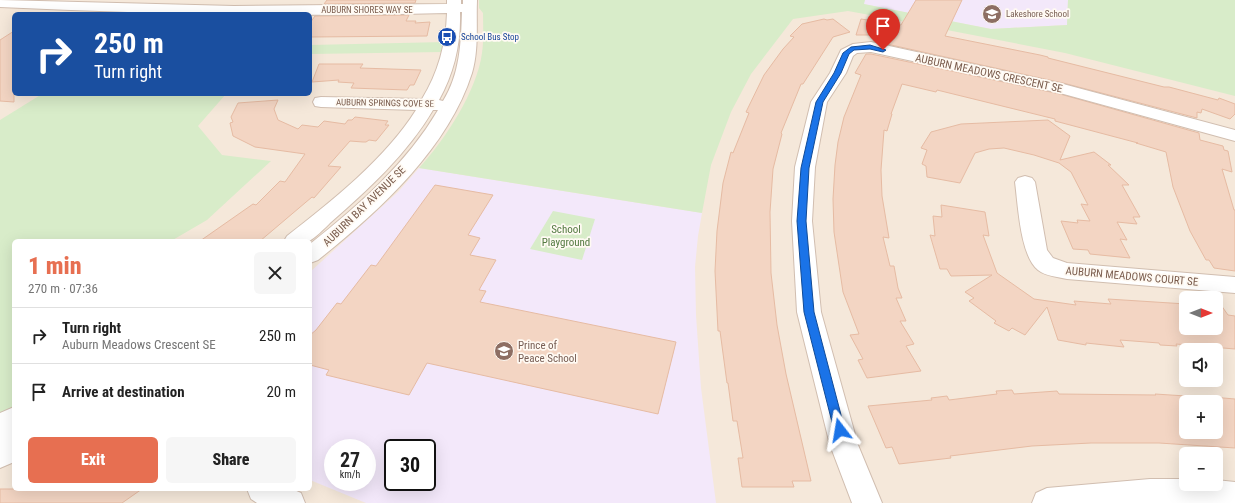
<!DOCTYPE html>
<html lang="en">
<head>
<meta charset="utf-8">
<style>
  :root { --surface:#fff; --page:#f6f6f6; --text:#222; --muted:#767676; --line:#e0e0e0; --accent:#e76f51 }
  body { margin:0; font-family:"Roboto Condensed",sans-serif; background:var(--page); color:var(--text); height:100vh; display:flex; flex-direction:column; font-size:15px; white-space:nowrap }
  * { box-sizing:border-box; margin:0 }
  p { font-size:13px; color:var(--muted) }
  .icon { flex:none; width:22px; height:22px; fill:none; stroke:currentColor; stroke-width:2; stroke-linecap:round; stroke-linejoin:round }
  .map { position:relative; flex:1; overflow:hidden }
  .sheet { position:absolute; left:12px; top:239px; width:300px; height:252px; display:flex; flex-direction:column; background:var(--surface); border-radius:6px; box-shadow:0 4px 16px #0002 }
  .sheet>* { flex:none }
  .top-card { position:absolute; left:12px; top:12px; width:300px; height:84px; border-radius:6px; box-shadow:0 4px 16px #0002; background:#1a4fa0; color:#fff; overflow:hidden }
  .needle { width:26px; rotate:90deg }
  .buttons { position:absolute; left:1179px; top:291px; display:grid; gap:8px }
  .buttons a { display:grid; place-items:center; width:44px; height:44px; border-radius:6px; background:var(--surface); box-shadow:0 4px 16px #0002; font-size:20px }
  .speed { position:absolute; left:324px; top:439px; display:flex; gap:8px; font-size:20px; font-weight:700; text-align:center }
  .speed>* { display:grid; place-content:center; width:52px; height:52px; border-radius:50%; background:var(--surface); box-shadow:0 4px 16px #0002; line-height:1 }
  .speed small { font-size:10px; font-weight:400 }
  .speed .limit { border:2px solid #111; border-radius:6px; background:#fff; color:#111 }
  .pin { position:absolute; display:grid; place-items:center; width:34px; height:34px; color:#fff; margin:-41px -17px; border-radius:50% 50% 50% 0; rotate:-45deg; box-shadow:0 0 4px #0007 }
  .pin .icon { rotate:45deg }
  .me { position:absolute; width:44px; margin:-22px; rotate:346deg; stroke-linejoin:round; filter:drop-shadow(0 0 3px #0008) }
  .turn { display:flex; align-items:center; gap:14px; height:84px; padding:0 16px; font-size:18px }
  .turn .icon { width:52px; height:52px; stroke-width:2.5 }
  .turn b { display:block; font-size:28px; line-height:34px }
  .round { display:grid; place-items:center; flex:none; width:42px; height:42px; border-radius:6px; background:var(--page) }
  .headline { display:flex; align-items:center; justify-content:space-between; height:68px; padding:0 16px }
  h1 { font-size:24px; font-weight:800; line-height:30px; color:var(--accent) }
  .cta { display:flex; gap:8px; margin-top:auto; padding:8px 16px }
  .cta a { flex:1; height:46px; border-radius:6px; background:var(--accent); color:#fff; font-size:16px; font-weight:800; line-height:46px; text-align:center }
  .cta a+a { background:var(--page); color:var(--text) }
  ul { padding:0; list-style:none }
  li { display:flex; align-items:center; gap:12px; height:56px; padding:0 16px; border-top:1px solid var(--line) }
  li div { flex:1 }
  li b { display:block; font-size:15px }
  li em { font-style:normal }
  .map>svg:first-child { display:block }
  .residential { fill:#f5e8da; fill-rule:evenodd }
  .education { fill:#f3e8fa; fill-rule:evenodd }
  .green { fill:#d8ecc9 }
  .building { fill:#f3d5c3; stroke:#e6bba3 }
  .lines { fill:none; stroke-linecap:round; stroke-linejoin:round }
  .minor-casing { stroke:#d1beb0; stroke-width:2 }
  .minor { fill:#fff; fill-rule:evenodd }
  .route { fill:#1a73e8; stroke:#114b97 }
  .labels { text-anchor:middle; stroke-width:3.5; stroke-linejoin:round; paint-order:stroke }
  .far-street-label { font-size:9px; fill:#7a5c4d; stroke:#fffaf3 }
  .far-education-label { font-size:9px; fill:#785e54; stroke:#fffaf3; text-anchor:start }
  .far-transit-label { font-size:9px; fill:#164399; stroke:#fffaf3; text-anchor:start }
  .street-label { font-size:11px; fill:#7a5c4d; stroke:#fffaf3 }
  .park-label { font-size:11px; fill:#537a41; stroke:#fffaf3 }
  .education-label { font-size:11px; fill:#785e54; stroke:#fffaf3; text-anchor:start }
</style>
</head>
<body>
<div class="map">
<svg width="1235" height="503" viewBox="0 0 1235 503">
  <rect width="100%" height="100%" fill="#fdf6ec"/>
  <path class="residential" d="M0,0h1235v503h-1235zM14,14h296v80h-296zM14,241h296v248h-296zM1186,298h30v30h-30zM1186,350h30v30h-30zM1186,402h30v30h-30zM333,448h34v34h-34zM393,448h34v34h-34zM1186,454h30v30h-30z"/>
  <g class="education">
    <polygon points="865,0 1068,0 1067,25 991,29 863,4"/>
    <path d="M419,168l283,45 -4,23 -3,31 1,48 5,73 15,115h-350l-56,-23v-208l88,-80zM333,448h34v34h-34zM393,448h34v34h-34z"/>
  </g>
  <g class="green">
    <path d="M479,0h386l-1,4 127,25 76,-4 1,-25h167v96l-170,-43 -206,-40 -11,-2 -55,8 -42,55 -20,38 -20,53 -9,48 -283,-45c26,-28 58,-77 63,-115 2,-13 1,-27 1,-40l-4,-5z"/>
    <polygon points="445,42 443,52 310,54 310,45"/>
    <polygon points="42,94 226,94 198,126 222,155 271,161 207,220 171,241 14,241 14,411 0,418 0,120"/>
    <polygon points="553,211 595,219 582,260 530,249"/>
  </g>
  <g class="building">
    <polygon points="327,0 416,0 415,3 324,4"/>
    <polygon points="916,0 962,0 945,36 1040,55 1048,57 1048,58 1164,87 1169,87 1218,100 1219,98 1235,104 1235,114 1230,119 1202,109 1201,113 1197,112 1197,118 1063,83 873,41 876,35 856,35 861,19 901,25"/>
    <polygon points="409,15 406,21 416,21 415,23 430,22 427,36 310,37 310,23 315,16"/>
    <polygon points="824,19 827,20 833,19 850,32 833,37 803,84 801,84 781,133 782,134 773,169 770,212 771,273 777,325 786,374 811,481 792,481 794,487 742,487 738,458 743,458 737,421 733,421 728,383 727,383 720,331 718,331 715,271 717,231 723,183 731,152 733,153 749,113 746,112 764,75 783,49 794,37 790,36 802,24"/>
    <polygon points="14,31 14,102 0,101 0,40"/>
    <polygon points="866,54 871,54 1060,94 1199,133 1200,140 1223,146 1224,150 1228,151 1232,172 1222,169 1234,210 1235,210 1235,271 1214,268 1209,260 1206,260 1190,231 1173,187 1166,152 1136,143 1138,143 1055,121 1055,119 937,90 936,92 902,84 891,114 892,114 887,131 884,130 881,170 882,196 889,238 883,237 890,266 894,266 898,288 902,298 896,298 906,321 900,321 914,344 906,346 921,371 867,378 858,360 863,359 850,335 859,334 843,292 834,232 833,199 835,165 838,142 844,117 861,75 855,73"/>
    <polygon points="338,64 363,64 360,68 421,70 414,85 410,85 407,90 351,88 354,83 338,82 339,80 312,82 319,64"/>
    <polygon points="278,100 274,109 278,120 298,129 302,125 318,127 324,121 345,124 348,120 352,120 355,117 388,121 385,125 389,125 376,141 369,140 366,142 363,142 350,141 328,166 341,167 314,198 312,197 260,241 200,241 253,204 256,205 280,181 285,182 305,154 255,147 233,136 230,123 233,122 231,117 238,103"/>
    <polygon points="1048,120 1070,136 1060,160 1094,152 1111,165 1108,165 1129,185 1122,185 1140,217 1133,217 1137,224 1117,222 1127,240 1120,239 1130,258 1090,254 1088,250 1073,249 1061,221 1078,223 1077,220 1090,221 1081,204 1088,205 1071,172 1059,163 1034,155 1004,148 989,149 975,153 960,183 927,177 926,166 922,164 927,150 921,148 931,132 961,124"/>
    <polygon points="435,185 493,195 468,235 480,238 470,255 496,260 479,290 486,291 480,302 676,342 658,414 427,363 409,395 326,375 329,370 310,365 310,335 316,330 337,303 341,304 371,265 376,266"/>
    <polygon points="941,205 985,212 989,236 983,235 997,273 1034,299 1076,305 1074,301 1111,304 1108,299 1186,304 1186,328 1216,328 1216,298 1228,315 1235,316 1235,349 1176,344 1177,346 1160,345 1159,343 1120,340 1124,347 1086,343 1086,345 1058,340 1047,307 1025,335 1012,328 1009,331 994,323 996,321 969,301 974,298 965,292 992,275 951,276 947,269 940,269 930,235 935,236 933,216 942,217"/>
    <polygon points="1012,390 1014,394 1057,391 1059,394 1156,395 1155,394 1186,396 1186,432 1216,432 1216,402 1212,397 1235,399 1235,448 1159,443 1091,443 1032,446 950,456 951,458 899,464 892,447 886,448 868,406 932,400 931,398 947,396 949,400 997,394 996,391"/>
    <polygon points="0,489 142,489 122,503 0,503"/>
  </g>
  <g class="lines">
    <defs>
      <g id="minor">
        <path d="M0,0l234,6 213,-2v-4h14v4h2v-4h14c-1,24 2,49 -5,73 -24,76 -94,139 -154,187l-8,3v-19c48,-38 97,-81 128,-134h-5c-26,44 -65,80 -103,113 -5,5 -16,16 -21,18 -7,2 -18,0 -25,0l3,-5c45,-35 99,-78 129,-126l-95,-3 -6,-1 -2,-4 2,-4 6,-1 101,2c16,-26 24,-55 25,-86 -149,4 -298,1 -447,-6zM460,12h2c-1,31 -2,62 -19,89l-4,-1c15,-27 22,-56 21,-88z"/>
        <polygon points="871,42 1063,84 1235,130 1235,141 1060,93 871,52 857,53 853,56 846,73 827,102 815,167 812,221 821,312 858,445 882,503 852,503 830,445 797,312 792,221 795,167 811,102 830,73 841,50 853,44"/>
        <path d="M1025,176l7,2 3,4 12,68 6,8 14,5 168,14v16l-168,-14c-9,-2 -22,-3 -29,-9 -18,-14 -20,-66 -23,-88l3,-4z"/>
        <polygon points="14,407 14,462 0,468 0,413"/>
        <polygon points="1150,479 1186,479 1186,484 1216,484 1216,480 1235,482 1235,503 1032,503 1036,493 1047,488"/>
        <polygon points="247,489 292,489 301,493 305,503 257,503 251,499"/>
      </g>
    </defs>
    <use href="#minor" class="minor-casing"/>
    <use href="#minor" class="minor"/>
  </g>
  <polygon class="route" points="870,45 886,50 883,52 870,49 854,50 849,54 841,73 823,102 809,168 806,221 814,312 845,430 844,434 840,436 836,434 834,430 804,312 797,221 801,168 816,102 834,73 843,53 851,47"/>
  <defs>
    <symbol id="school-disc" viewBox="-11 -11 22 22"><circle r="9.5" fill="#8d6e63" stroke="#fffaf3"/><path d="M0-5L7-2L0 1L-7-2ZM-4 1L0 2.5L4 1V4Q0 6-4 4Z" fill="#fff"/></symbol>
    <symbol id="bus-disc" viewBox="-11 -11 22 22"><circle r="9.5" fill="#1a4fb4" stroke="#fffaf3"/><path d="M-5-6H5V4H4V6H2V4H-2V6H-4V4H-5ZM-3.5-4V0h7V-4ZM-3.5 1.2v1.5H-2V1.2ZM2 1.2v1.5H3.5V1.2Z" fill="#fff"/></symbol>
  </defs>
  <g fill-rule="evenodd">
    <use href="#school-disc" x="981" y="3" width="22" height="22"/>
    <use href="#bus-disc" x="436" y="26" width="22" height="22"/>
    <use href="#school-disc" x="493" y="340" width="22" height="22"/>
  </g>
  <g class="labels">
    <g class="far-street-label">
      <text x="367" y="13">AUBURN SHORES WAY SE</text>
      <text transform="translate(385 103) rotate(1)" y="3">AUBURN SPRINGS COVE SE</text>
    </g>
    <g class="far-education-label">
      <text x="1006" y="17">Lakeshore School</text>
    </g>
    <g class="far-transit-label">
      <text x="461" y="40">School Bus Stop</text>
    </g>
    <g class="street-label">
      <text transform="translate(989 73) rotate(12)" y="4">AUBURN MEADOWS CRESCENT SE</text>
      <text transform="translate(364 206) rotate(-44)" y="4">AUBURN BAY AVENUE SE</text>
      <text transform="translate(1132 276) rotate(5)" y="4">AUBURN MEADOWS COURT SE</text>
    </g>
    <g class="park-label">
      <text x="566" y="233">School<tspan x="566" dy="13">Playground</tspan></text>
    </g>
    <g class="education-label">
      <text x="518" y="349">Prince of<tspan x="518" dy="13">Peace School</tspan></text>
    </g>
  </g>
</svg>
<div class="buttons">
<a><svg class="needle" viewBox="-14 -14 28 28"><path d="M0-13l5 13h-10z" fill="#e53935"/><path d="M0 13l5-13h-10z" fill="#767676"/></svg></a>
<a><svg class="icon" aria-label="sound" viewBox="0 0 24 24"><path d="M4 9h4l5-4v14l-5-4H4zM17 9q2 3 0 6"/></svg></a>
<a>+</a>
<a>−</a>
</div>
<div class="speed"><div>27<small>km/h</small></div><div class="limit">30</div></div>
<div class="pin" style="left:883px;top:50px;background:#d93025"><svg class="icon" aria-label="arrive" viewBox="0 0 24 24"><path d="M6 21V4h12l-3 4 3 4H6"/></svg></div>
<svg class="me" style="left:840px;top:430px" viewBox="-20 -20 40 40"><path d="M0-17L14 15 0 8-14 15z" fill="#1a73e8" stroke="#fff" stroke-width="4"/></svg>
<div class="top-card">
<div class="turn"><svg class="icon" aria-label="right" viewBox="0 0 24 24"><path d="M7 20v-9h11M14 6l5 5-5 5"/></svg><div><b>250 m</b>Turn right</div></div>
</div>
<section class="sheet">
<div class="headline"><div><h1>1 min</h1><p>270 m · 07:36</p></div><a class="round"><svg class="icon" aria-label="close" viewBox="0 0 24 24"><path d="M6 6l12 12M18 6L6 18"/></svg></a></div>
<ul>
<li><svg class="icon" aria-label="right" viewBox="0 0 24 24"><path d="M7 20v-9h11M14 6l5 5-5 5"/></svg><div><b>Turn right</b><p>Auburn Meadows Crescent SE</p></div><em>250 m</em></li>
<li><svg class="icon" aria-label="arrive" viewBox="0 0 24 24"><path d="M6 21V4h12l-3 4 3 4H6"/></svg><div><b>Arrive at destination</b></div><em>20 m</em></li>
</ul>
<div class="cta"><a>Exit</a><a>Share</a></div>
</section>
</div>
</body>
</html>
